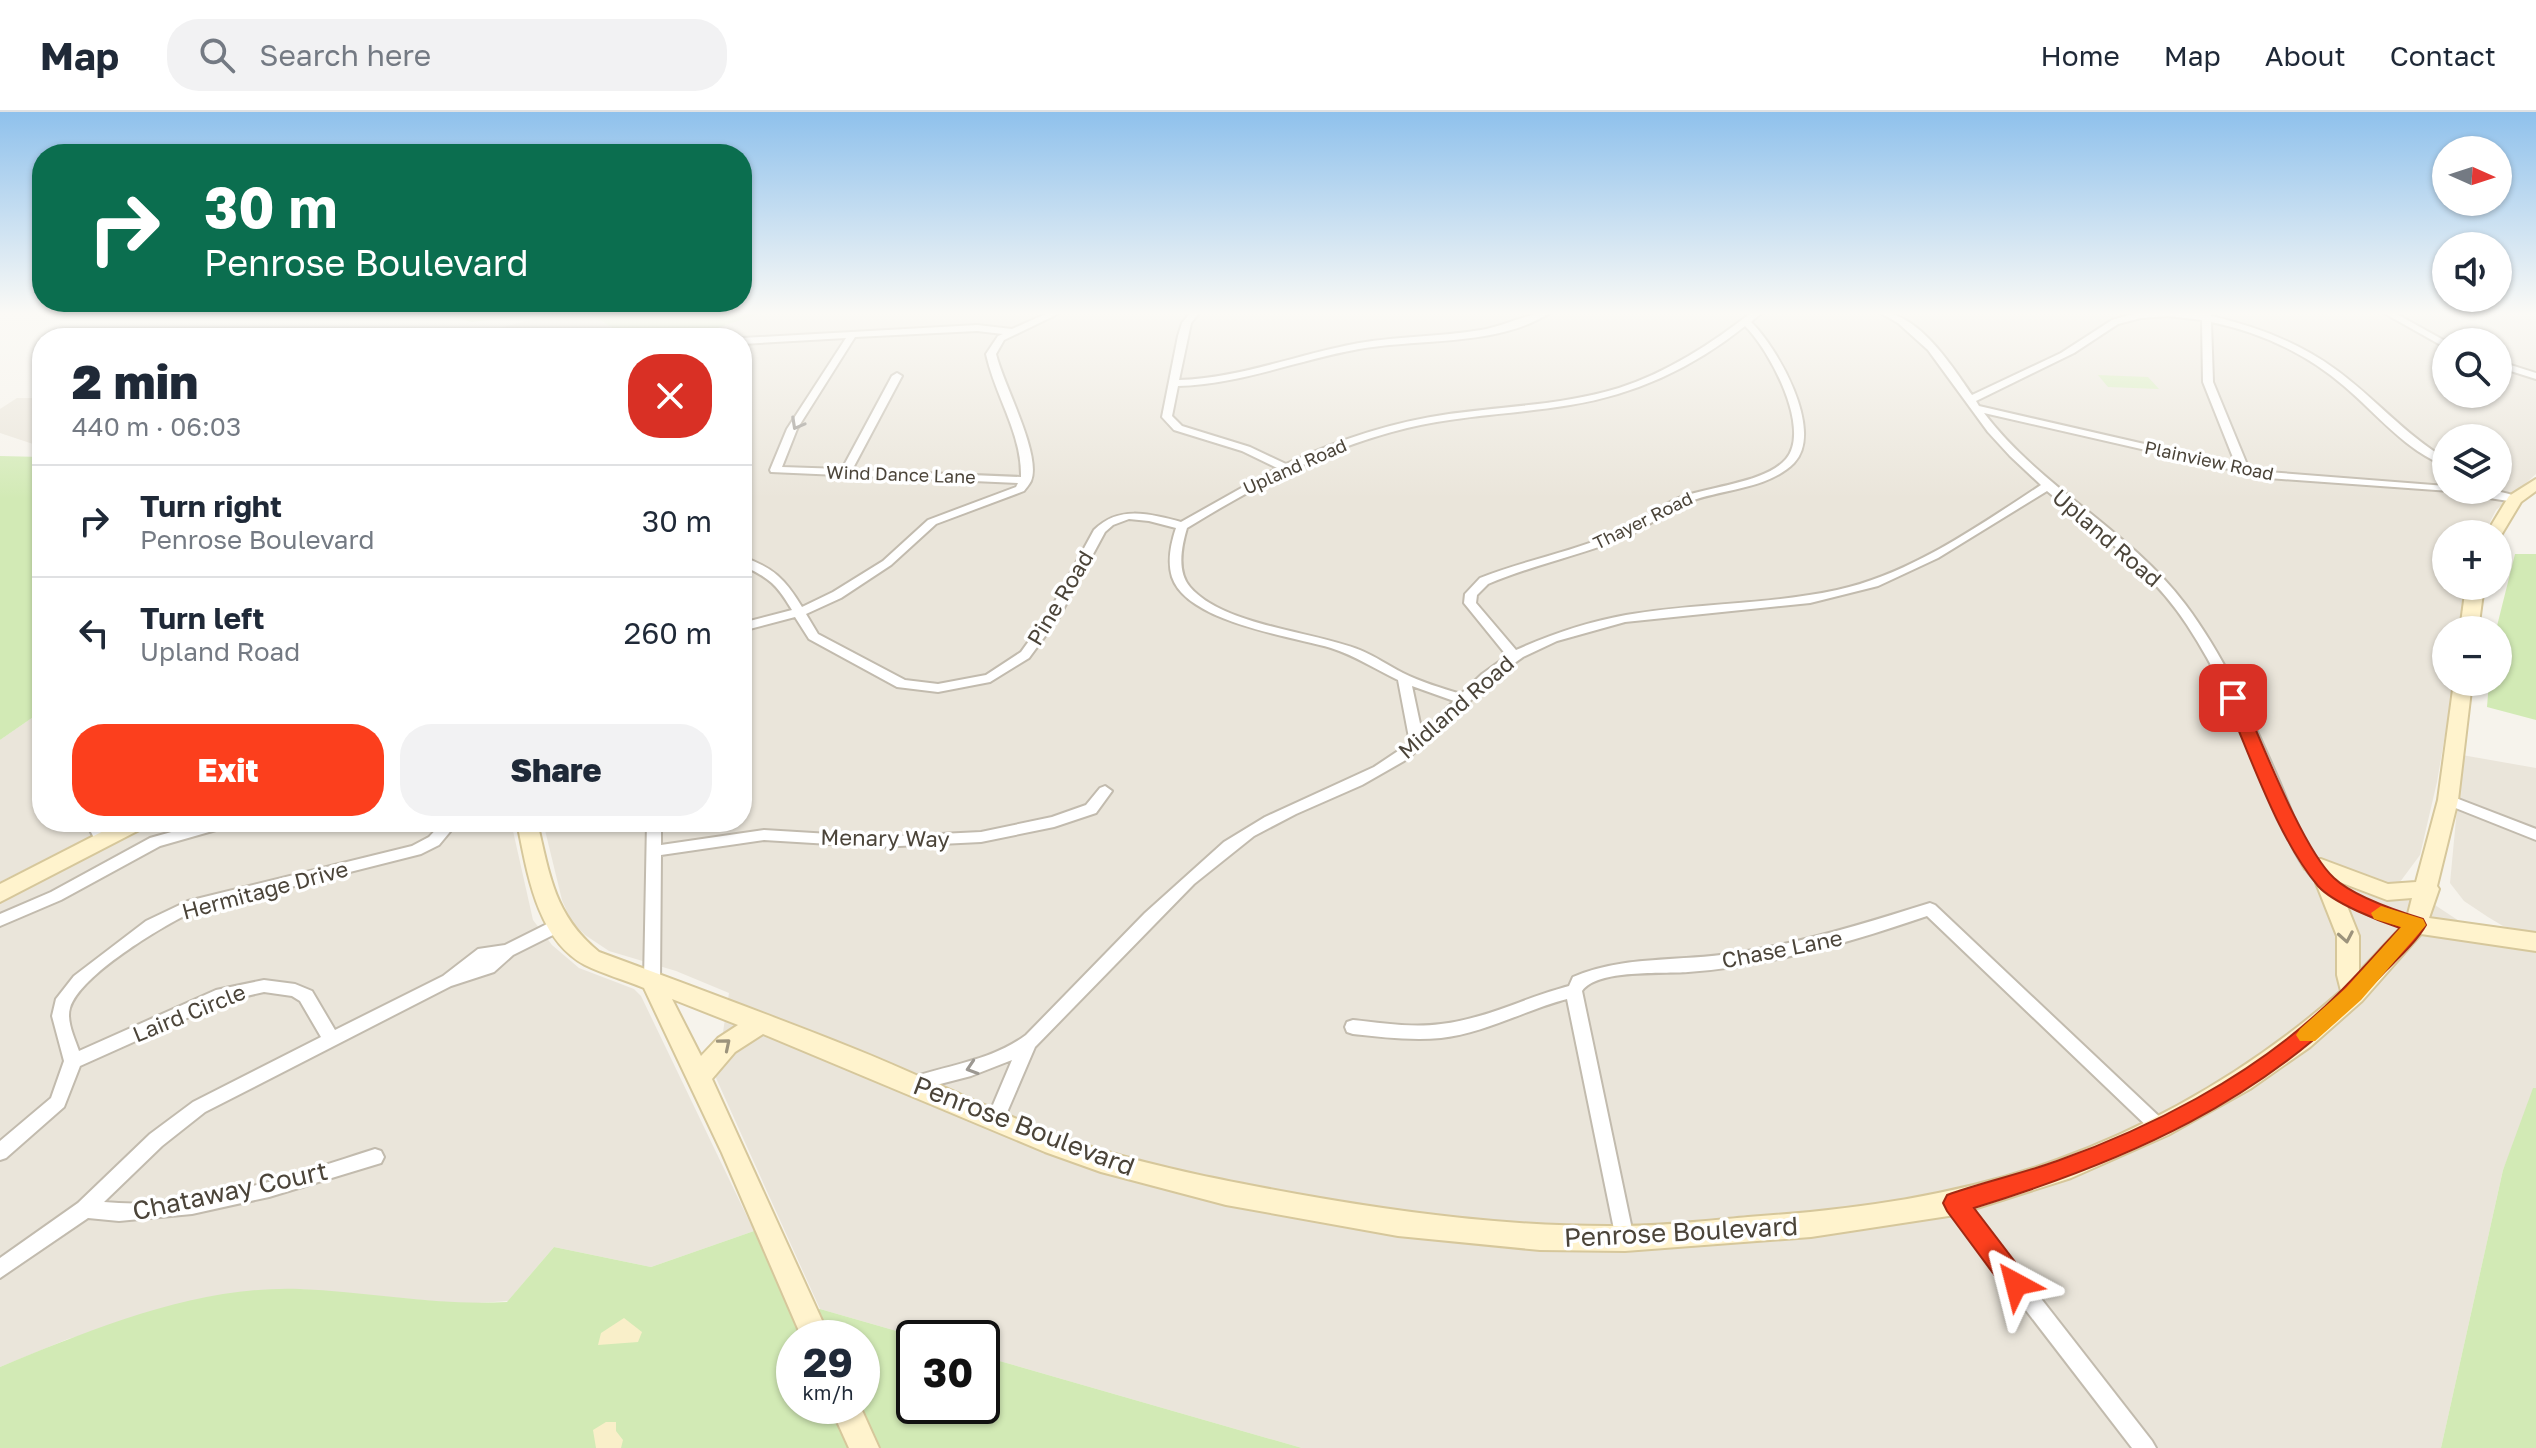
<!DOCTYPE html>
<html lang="en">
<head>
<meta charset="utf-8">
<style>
  :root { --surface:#fff; --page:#f2f2f3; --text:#1f2937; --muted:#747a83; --line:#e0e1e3; --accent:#fc3f1d }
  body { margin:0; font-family:"Golos Text",sans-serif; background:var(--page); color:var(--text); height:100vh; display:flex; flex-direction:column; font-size:30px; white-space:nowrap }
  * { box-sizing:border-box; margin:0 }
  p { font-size:26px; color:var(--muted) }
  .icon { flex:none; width:44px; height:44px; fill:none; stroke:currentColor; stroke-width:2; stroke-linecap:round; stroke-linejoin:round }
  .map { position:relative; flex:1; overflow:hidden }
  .details { position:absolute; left:32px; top:216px; width:720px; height:504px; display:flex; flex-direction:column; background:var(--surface); border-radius:32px; box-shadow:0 2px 6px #0004 }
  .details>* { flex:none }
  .top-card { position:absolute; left:32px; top:32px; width:720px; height:168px; border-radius:32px; box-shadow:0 2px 6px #0004; background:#0b6e4f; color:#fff; overflow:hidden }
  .needle { width:52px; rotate:93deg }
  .fabs { position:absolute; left:2432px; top:24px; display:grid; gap:16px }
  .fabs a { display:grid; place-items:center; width:80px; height:80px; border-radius:50%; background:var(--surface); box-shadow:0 2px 6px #0004; font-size:40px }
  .speed { position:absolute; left:776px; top:1208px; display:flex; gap:16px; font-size:40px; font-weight:700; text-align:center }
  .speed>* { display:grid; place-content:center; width:104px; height:104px; border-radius:50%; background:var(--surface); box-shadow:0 2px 6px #0004; line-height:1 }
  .speed small { font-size:20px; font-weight:400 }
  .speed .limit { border:4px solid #111; border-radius:12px; background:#fff; color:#111 }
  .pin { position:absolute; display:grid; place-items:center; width:68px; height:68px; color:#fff; margin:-34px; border-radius:16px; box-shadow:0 4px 12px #0006 }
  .me { position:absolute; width:88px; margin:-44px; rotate:322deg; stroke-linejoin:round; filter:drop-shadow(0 0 6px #0008) }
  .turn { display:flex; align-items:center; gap:28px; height:168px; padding:0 40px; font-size:36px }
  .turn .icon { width:104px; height:104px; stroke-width:2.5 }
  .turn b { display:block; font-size:56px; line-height:68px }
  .round { display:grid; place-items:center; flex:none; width:84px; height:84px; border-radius:32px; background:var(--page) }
  .overview { display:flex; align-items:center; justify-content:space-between; height:136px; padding:0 40px }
  h1 { font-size:48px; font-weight:800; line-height:60px }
  .action { display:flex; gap:16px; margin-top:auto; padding:16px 40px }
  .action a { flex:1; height:92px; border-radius:32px; background:var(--accent); color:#fff; font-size:32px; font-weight:800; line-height:92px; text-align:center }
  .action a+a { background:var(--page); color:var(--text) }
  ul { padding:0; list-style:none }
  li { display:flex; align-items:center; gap:24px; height:112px; padding:0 40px; border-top:2px solid var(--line) }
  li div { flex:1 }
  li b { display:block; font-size:30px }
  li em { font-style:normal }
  header { display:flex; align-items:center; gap:48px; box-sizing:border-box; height:112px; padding:0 40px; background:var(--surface); border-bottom:2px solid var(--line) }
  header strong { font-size:38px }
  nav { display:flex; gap:44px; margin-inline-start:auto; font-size:28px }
  .search { width:560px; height:72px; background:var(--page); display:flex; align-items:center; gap:20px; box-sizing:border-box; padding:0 28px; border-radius:32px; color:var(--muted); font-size:30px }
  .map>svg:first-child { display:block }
  .residential { fill:#eae5da; fill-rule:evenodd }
  .green { fill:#d2eab5; fill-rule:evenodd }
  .sand { fill:#f9efc9 }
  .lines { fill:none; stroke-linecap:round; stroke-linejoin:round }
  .street-casing { stroke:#c2bbae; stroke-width:4 }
  .secondary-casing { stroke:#d6c79b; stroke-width:4 }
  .street { fill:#fff; fill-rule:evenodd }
  .secondary { fill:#fff3cd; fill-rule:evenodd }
  .oneway { stroke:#9c9892 }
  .oneway2 { stroke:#9c937c }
  .route { fill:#fc3f1d; stroke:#a42913; stroke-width:2 }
  .slow { fill:#f59e0b }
  .labels { text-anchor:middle; stroke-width:7; stroke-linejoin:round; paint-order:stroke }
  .far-street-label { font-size:18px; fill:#4b4439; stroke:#fff }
  .street-label { font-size:22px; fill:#4b4439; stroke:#fff }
  .near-street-label { font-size:26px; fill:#4b4439; stroke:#fff }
</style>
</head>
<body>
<header>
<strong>Map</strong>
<div class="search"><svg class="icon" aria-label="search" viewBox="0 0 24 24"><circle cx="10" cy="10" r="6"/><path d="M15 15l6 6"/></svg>Search here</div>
<nav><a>Home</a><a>Map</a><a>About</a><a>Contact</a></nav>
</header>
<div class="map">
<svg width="2536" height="1336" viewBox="0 0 2536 1336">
  <rect width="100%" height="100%" fill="#f6f3ec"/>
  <g class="residential">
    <path d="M561,200l32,3 31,21 139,-24h1773v162l-40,36 -12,24h-38v52h21l-6,44h-15v52h8l-17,100 -17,73 -20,27 91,60 45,7v139l-33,82 -62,278h-1139l-320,-92v-18h-61l-101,-29 -104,-231 13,-85 -53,-22 -67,-20 -24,-16 -14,-14 -9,-21 -19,-78h199v-484h-281zM2446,230h52v52h-52zM2446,326h52v52h-52z"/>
    <polygon points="17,286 42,286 42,335 0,321 0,297"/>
    <polygon points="42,599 42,710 119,710 0,770 0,628"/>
    <polygon points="2462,643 2536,656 2536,822 2503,814 2488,805 2464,789 2450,771"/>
    <polygon points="158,710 511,710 533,808 552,833 579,856 634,877 641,884 754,1119 651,1155 554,1135 508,1189 465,1192 298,1177 224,1183 68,1227 0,1255 0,788"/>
  </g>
  <g class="green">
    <polygon points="435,200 555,200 472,210"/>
    <polygon points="575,200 764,200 688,226 624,224 593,203"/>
    <polygon points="2098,263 2148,265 2159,277 2108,275"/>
    <polygon points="0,344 42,345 42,599 0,628"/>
    <polygon points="2515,442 2536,442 2536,608 2487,595 2489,570 2498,570 2496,518"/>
    <polygon points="2533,976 2536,976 2536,1336 2441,1336 2503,1058"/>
    <path d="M754,1119l35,80 31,-2 101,29h-7v68h68v-50l320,92h-1302v-81c92,-38 198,-82 300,-78 70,3 138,17 207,13l47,-55 97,20zM794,1226h68v68h-68z"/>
  </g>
  <g class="sand">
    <polygon points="624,1206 642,1220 638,1230 598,1233 601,1221"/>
    <polygon points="606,1310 616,1310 616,1319 623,1328 621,1336 596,1336 593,1318"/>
  </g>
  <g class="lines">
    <defs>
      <g id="street">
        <path d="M1050,200h12l-58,28 -8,14c7,30 46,101 35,127 -2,4 -5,7 -7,10l-88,33 -45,41 -50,33 -35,16 12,20 87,46 33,4 48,-9 35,-23 26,-36 47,-86c25,-25 56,-16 87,-8l96,-54 -35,-17 -68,-21 -12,-13 16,-81 4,-13 9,-11h9l-9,11 -12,57c62,-2 119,-26 180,-37 40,-7 81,-6 122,-13 23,-4 50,-18 70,-18 -52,35 -132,26 -192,37 -61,11 -118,35 -181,37l-6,30 10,10 68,21 36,17c52,-24 106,-42 163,-50 57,-8 115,-9 170,-26 49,-16 92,-44 133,-76h10l-11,10c26,25 74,109 43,141 -26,26 -71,26 -103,38 -25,9 -45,28 -70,38 -43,17 -89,26 -133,45l-11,11 -1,8 40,47c36,-16 71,-28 110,-35 69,-12 141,-10 211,-25 74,-16 141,-64 204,-105l-31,-29 -22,-24 -60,-82 -30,-27 -19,-11c39,0 73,54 93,83l89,-42 51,-33 28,-8h70l1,4c44,10 87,26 124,53 39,28 69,65 111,90v7c-40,-15 -70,-53 -102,-80 -38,-33 -85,-54 -133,-64l2,60 35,85 20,5 178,14v4l4,1 -182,-13 -284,-65c57,75 145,117 201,191 40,53 68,117 94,177 13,30 23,66 46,91 24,26 64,39 97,49l2,4 -2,4 -6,2c-32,-10 -67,-21 -93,-43 -32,-27 -44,-75 -60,-112 -22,-51 -45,-104 -76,-151 -36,-56 -90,-92 -140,-134l-109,67 -60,28 -68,17 -185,19 -68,19 -34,16 -31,22 -57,57 -31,25 -42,24 -66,29 -42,22 -60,48 -159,163 -33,77 -6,3 -6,-3 -3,-5 25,-59 -41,16 -58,15 -6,-2 -3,-5 3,-5c40,-14 84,-18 119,-44l119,-122 79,-71 41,-25 109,-50 36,-24 -12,-63c-23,-11 -42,-24 -67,-32 -41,-12 -144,-26 -159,-71 -5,-16 -1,-34 4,-49l-27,-7 -20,-2 -16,6 -8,7 -46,85 -30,41 -39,24 -52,10 -41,-5 -88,-48 -14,-22 -53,14v-8l50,-13c-16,-27 -22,-31 -50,-45v-8c31,10 43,22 60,50l31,-15 50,-31 45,-41 88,-33 2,-4 -247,-11 -1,-2 17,-41 59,-91 -104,6v-6l235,-13 35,4zM2168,204l34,4 1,62 33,83 -257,-59 -3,-5 98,-48 44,-29 23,-6zM1745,214c24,23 67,103 41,133 -20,23 -73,27 -102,37 -25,9 -46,28 -70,38 -44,18 -91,27 -134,44l-15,16 -1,9 43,53 -25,18 -21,20c-20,-6 -40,-12 -58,-21 -14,-7 -28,-17 -43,-23 -48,-19 -136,-24 -170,-63 -14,-16 -8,-42 -3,-59 70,-43 141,-81 220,-100 54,-13 109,-14 163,-23 64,-10 124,-38 175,-79zM977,219l26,3 -5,2 -12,18c9,42 36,79 35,123l-169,-7 50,-94 -5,-3 -5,3 -50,93 -60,-2 15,-38 58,-92zM1412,574l42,15 -32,32z"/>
        <polygon points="2382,200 2393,200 2447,230 2446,236"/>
        <polygon points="2498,249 2536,261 2536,267 2498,255"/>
        <path d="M2452,378c21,0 50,-2 68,9l-5,3 -58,-9z"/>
        <polygon points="1105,674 1112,679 1096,701 1054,715 981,730 879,735 764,728 661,743 660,869 658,873 652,875 646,873 644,869 647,710 661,710 661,733 764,718 879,725 981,720 1052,705 1086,693 1100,676"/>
        <polygon points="2448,683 2536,717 2536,728 2443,691 2441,688 2443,685"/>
        <polygon points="86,710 100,710 109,728 107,732 97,732"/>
        <polygon points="207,710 232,710 230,714 160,734 61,788 0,814 0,802 51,780 150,726"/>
        <path d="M443,710h15l-19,23 -18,9 -229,58c-31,15 -112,63 -122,96 -4,13 5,31 9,43l137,-61 48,-10 31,4 17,7 23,39 108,-54 35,-27 27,-4 46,-23h12l2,4 -2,4 -50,25 -19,17 -43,14 -246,126 -43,34 -58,56c91,9 185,-26 271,-53l6,2 3,6 -3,6 -112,34 -77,17 -73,7 -31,-3 -88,60v-20l78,-55 72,-69 43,-32 128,-65 -21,-36 -8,-5 -28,-4 -39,9 -145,65 -16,41 -58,51 -6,2v-19l51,-43 13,-37 -12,-45 4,-17 18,-23 72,-55 42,-20 224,-55 17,-9z"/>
        <path d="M1930,791l5,2 230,217 3,5 -3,5 -6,3 -6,-3 -226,-216c-76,26 -157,50 -239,56 -25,2 -91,-3 -106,19l52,248 -2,6 -7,3 -7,-3 -2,-6 -49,-240c-42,11 -82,34 -126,39 -29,3 -59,-1 -88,-4l-6,-2 -2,-5 2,-5 6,-2c29,3 59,8 88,4 45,-5 85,-27 128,-38l4,-9c51,-22 108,-15 162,-24 67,-10 131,-30 195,-50z"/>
        <polygon points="1955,1083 1962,1085 2152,1329 2156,1336 2132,1336 1948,1097 1946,1091 1948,1085"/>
      </g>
      <g id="secondary">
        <polygon points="2536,367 2536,379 2521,390 2500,425 2498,422 2486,422 2509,384"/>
        <polygon points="2466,474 2484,474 2478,518 2460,518"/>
        <path d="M2454,570h18l-14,118 -21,86 2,3 -10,29 107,15v18l-115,-17 -59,67 -52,46 -60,42 -82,46 -97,43 -116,37 -144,22 -186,14 -85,-1 -142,-14 -172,-31 -125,-33 -56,-20 -282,-118 -28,18 -23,27 118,259h-28l-80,-185 -78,-165c-19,-8 -41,-14 -59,-23 -49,-26 -58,-95 -68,-143h20c13,54 17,93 62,130 84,31 168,62 251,95 83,33 163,75 248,102 65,20 133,33 199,45 107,19 213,33 322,32 43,0 86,-5 129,-9 104,-7 210,-21 309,-57 104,-38 201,-96 284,-169l-4,-16v-39l-21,-53 7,-7 -18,-7 -3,-5 3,-5h16l67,25 28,-2 22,-82zM2337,769l50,19 25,-2 -6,24 -47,50v-36zM672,887l66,26 -20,13 -17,18z"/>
        <polygon points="121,710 148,710 145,715 0,790 0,772"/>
        <polygon points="830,1294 860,1294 879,1336 849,1336"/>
      </g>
    </defs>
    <use href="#street" class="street-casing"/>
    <use href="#secondary" class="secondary-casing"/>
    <use href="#street" class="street"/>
    <use href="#secondary" class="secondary"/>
  </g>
  <defs><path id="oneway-chevron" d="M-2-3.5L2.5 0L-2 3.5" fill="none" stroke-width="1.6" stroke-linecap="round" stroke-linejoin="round" transform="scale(2)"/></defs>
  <g class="oneway">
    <use href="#oneway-chevron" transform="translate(797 312) rotate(119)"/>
    <use href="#oneway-chevron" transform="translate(972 956) rotate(162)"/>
  </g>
  <g class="oneway2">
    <use href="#oneway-chevron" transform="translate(2346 825) rotate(80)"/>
    <use href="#oneway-chevron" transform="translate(725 932) rotate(-40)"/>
  </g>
  <linearGradient id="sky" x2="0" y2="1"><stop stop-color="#8fc1ec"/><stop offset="0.52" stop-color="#fbfaf6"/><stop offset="1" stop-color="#fbfaf6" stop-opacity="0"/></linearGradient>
  <rect width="2536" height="387" fill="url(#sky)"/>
  <path class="route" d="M2233,580l9,6c19,42 61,152 92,180 20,19 63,33 89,41l3,6c-12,21 -36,40 -53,59 -111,118 -247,177 -399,224l51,67 4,9 -4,8 -9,4 -9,-4 -60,-81 -4,-8 4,-8c36,-13 74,-21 110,-34 93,-33 190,-83 263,-150 29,-26 54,-56 80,-83 -21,-7 -67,-25 -82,-42 -41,-49 -67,-129 -93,-188z"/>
  <polygon class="slow" points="2381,794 2423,807 2426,813 2361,888 2315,929 2300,929 2296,923 2300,917 2346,876 2401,815 2374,807 2371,801"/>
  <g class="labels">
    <g class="far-street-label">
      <text transform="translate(2209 349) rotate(12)" y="6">Plainview Road</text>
      <text transform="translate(1295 355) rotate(-24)" y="6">Upland Road</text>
      <text transform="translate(901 363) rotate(2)" y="6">Wind Dance Lane</text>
      <text transform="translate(1643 409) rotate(-26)" y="6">Thayer Road</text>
    </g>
    <g class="street-label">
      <text transform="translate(2107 426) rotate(41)" y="8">Upland Road</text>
      <text transform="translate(1060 486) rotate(-59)" y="8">Pine Road</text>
      <text transform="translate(1456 595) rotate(-41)" y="8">Midland Road</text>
      <text transform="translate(885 726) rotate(1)" y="8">Menary Way</text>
      <text transform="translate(265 778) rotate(-15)" y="8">Hermitage Drive</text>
      <text transform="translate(1782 837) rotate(-11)" y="8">Chase Lane</text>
      <text transform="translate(189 901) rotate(-22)" y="8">Laird Circle</text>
    </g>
    <g class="near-street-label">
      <text transform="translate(1024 1014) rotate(21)" y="9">Penrose Boulevard</text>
      <text transform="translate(230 1079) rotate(-12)" y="9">Chataway Court</text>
      <text transform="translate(1681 1120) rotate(-3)" y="9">Penrose Boulevard</text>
    </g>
  </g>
</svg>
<div class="fabs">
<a><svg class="needle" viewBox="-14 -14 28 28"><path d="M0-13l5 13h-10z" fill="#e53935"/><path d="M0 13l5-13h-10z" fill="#747a83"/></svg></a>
<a><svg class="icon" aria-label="sound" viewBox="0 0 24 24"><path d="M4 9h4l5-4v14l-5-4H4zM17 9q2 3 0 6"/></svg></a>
<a><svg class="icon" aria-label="search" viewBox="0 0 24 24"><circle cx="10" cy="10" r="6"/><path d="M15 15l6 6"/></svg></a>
<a><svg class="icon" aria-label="layers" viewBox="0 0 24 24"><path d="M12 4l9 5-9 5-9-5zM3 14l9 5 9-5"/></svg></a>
<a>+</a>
<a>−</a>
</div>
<div class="speed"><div>29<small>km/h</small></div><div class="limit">30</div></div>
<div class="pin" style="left:2233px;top:586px;background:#d93025"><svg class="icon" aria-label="arrive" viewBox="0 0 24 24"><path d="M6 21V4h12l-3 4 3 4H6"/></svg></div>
<svg class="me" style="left:2016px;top:1172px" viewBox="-20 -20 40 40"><path d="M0-17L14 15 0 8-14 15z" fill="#fc3f1d" stroke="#fff" stroke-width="4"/></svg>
<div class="top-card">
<div class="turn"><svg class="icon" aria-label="right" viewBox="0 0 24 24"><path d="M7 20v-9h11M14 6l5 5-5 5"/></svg><div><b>30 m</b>Penrose Boulevard</div></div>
</div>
<section class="details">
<div class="overview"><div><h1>2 min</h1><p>440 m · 06:03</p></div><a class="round" style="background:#d93025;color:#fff"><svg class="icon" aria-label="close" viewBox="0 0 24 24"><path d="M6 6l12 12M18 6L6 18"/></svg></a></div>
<ul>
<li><svg class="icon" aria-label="right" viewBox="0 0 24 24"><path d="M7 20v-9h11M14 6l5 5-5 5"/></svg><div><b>Turn right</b><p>Penrose Boulevard</p></div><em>30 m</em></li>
<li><svg class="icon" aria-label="left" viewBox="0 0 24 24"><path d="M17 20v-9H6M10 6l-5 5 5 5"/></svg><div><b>Turn left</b><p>Upland Road</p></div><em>260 m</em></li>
</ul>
<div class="action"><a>Exit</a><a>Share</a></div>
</section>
</div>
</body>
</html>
